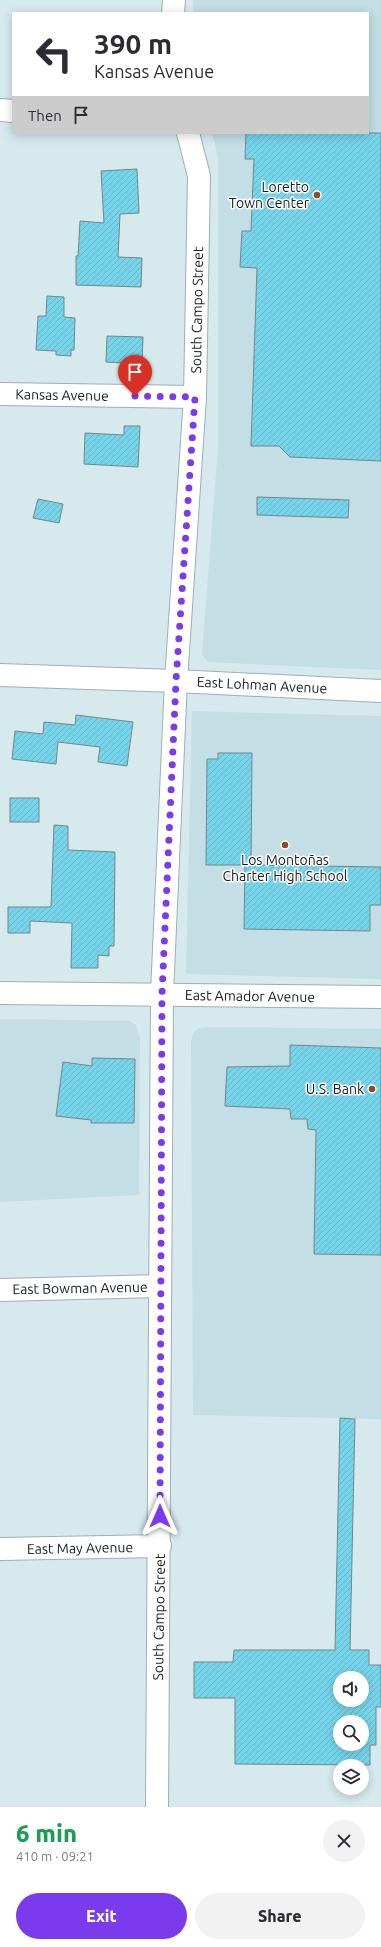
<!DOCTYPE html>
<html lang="en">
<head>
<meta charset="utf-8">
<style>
  :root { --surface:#fff; --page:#f2f2f3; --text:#2b2b33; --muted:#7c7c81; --accent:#7c3aed }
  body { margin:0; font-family:Ubuntu,sans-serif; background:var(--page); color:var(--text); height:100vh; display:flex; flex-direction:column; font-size:15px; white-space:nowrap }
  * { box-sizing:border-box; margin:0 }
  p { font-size:13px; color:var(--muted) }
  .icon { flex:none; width:22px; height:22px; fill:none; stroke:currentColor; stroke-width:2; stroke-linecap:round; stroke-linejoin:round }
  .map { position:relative; height:1807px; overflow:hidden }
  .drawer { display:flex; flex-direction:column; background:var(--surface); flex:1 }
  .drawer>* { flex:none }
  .guide { position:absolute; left:12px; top:12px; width:357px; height:122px; border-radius:0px; box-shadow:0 2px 10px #0003; background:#fff; color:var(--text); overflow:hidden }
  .buttons { position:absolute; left:333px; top:1671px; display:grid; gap:8px }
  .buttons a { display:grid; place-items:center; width:36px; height:36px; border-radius:50%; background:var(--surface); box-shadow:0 2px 10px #0003; font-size:20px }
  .pin { position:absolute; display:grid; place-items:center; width:34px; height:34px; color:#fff; margin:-41px -17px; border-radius:50% 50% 50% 0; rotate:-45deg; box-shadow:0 0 4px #0007 }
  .pin .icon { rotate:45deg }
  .me { position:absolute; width:44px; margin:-22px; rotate:0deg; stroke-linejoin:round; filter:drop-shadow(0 0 3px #0008) }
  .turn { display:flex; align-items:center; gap:14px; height:84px; padding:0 16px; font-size:18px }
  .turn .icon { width:52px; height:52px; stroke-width:2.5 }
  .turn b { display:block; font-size:28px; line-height:34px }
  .then { display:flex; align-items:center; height:38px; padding:0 16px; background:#0003; gap:8px; font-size:15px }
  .round { display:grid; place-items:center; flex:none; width:42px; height:42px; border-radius:21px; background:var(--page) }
  .overview { display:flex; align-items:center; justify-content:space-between; height:68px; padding:0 16px }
  h1 { font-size:24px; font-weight:800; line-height:30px; color:#1e9e55 }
  .button { display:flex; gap:8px; margin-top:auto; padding:8px 16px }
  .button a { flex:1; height:46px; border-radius:24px; background:var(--accent); color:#fff; font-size:16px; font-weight:800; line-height:46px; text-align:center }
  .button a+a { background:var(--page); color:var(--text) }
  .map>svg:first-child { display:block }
  .built { fill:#c3dee5 }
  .building { fill:url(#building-hatch); stroke:#748589; fill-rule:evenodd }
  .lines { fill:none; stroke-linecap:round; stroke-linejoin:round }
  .minor-casing { stroke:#9eafb4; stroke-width:24 }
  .tertiary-casing { stroke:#9eafb4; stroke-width:24 }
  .secondary-casing { stroke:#9eafb4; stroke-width:24 }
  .minor { stroke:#fff; stroke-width:22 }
  .tertiary { stroke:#fff; stroke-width:22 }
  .secondary { stroke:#fff; stroke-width:22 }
  .route { stroke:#7c3aed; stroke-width:7; stroke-dasharray:0 12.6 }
  .poi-dot { fill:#904b21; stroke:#fff; stroke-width:1.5 }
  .labels { text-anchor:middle; stroke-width:3; stroke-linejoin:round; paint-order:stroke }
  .poi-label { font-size:14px; fill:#161d1e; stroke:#fff; text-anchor:end }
  .street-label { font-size:14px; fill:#161d1e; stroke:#fff }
</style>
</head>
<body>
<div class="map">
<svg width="381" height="1807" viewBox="0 0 381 1807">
  <defs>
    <pattern id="building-hatch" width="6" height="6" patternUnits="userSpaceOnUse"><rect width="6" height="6" fill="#76d5eb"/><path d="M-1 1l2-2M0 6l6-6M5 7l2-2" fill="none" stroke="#65b6c9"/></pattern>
  </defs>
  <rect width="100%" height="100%" fill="#d6e9ed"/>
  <g class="built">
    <polygon points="193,0 381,0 381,670 208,662 202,654 218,448 218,158 212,133 368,133 368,13 194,13"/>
    <polygon points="192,711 381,716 381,979 186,974"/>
    <polygon points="0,1019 130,1021 136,1025 140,1039 139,1195 0,1202"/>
    <polygon points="203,1027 381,1029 381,1419 193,1415 191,1041 193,1034 197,1029"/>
  </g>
  <g class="building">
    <polygon points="246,133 381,133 381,461 290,457 279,446 251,446 257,268 240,267 242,231 251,231 254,159 245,159"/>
    <polygon points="137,169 139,213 120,214 118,257 142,258 141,287 76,285 76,256 78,256 80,221 104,223 101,171"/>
    <polygon points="47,296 64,297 64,317 75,318 74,350 71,350 71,356 56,355 56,351 36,350 38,316 46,316"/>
    <polygon points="107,336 143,337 142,364 106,362"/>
    <polygon points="124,426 140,426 138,467 84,464 85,433 124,435"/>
    <polygon points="257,497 349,500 348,518 257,515"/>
    <polygon points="38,499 63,504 59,523 33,518"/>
    <polygon points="76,715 133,722 127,766 98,762 100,747 58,742 56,764 12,759 15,731 43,734 44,722 75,725"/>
    <polygon points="218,753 252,753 251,865 381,867 381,905 370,905 370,931 244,929 245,865 206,865 207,759 218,759"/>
    <rect x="10" y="798" width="29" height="24"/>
    <polygon points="54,825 68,826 68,850 115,852 114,946 109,946 109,956 98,955 98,968 71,968 72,923 30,921 30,933 8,933 8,907 51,907"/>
    <polygon points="290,1045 381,1048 381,1255 314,1254 316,1130 308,1129 307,1119 291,1119 290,1109 225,1106 227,1067 290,1066"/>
    <polygon points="92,1058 135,1059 134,1123 91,1123 91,1120 56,1116 63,1062 92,1066"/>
    <path d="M340,1418l15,1 -5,231h19v15h12v42h-5v38h-6v20l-135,-1v-66h-41v-36h39l1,-12h101zM340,1678h22v22h-22zM340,1722h22v22h-22z"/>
  </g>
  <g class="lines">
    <defs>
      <g id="minor">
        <polyline points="0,110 13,111"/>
        <polyline points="0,394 195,397"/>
        <polyline points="0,1290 160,1286"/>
        <polyline points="0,1549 160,1546"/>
      </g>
      <g id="tertiary">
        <polyline points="173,13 174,0"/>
        <polyline points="157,1807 162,994 176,681 195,397 199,176 188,133"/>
      </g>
      <g id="secondary">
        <polyline points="0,675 176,681 381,691"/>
        <polyline points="0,993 381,997"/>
      </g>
    </defs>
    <use href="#minor" class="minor-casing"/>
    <use href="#tertiary" class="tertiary-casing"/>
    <use href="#secondary" class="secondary-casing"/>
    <use href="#minor" class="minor"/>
    <use href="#tertiary" class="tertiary"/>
    <use href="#secondary" class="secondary"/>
  </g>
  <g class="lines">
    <polyline class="route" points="135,396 195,397 176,681 162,994 160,1516"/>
  </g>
  <g class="poi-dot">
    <circle cx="317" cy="195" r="4"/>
    <circle cx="285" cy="845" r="4"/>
    <circle cx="372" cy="1089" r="4"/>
  </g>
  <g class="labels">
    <g class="poi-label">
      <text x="309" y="192">Loretto<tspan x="309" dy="16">Town Center</tspan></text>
      <text x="285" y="865" text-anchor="middle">Los Montoñas<tspan x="285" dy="16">Charter High School</tspan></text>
      <text x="364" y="1094">U.S. Bank</text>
    </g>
    <g class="street-label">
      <text transform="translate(197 310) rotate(-89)" y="5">South Campo Street</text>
      <text transform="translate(62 395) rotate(1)" y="5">Kansas Avenue</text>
      <text transform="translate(262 685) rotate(3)" y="5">East Lohman Avenue</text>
      <text transform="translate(250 996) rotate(1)" y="5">East Amador Avenue</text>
      <text transform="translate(80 1288) rotate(-1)" y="5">East Bowman Avenue</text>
      <text transform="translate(80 1548) rotate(-1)" y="5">East May Avenue</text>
      <text transform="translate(159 1617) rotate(-89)" y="5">South Campo Street</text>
    </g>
  </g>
</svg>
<div class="buttons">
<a><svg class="icon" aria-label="sound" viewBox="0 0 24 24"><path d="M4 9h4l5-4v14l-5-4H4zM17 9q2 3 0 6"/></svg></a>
<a><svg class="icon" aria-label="search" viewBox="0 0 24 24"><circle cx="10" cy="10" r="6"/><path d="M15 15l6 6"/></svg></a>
<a><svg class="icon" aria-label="layers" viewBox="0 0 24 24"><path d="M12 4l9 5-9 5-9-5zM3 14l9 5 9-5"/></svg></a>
</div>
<div class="pin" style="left:135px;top:396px;background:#d93025"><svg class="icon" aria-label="arrive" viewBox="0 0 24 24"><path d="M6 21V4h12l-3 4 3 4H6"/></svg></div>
<svg class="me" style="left:160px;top:1516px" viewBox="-20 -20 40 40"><path d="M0-17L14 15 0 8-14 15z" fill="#7c3aed" stroke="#fff" stroke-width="4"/></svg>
<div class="guide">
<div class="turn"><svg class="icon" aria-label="left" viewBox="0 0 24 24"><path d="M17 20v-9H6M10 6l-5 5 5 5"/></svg><div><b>390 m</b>Kansas Avenue</div></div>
<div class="then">Then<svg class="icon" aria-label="arrive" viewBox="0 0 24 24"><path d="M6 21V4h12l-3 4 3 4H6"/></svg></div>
</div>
</div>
<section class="drawer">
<div class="overview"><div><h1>6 min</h1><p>410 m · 09:21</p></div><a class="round"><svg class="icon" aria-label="close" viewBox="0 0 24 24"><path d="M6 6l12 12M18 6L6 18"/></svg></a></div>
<div class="button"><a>Exit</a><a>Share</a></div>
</section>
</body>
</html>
